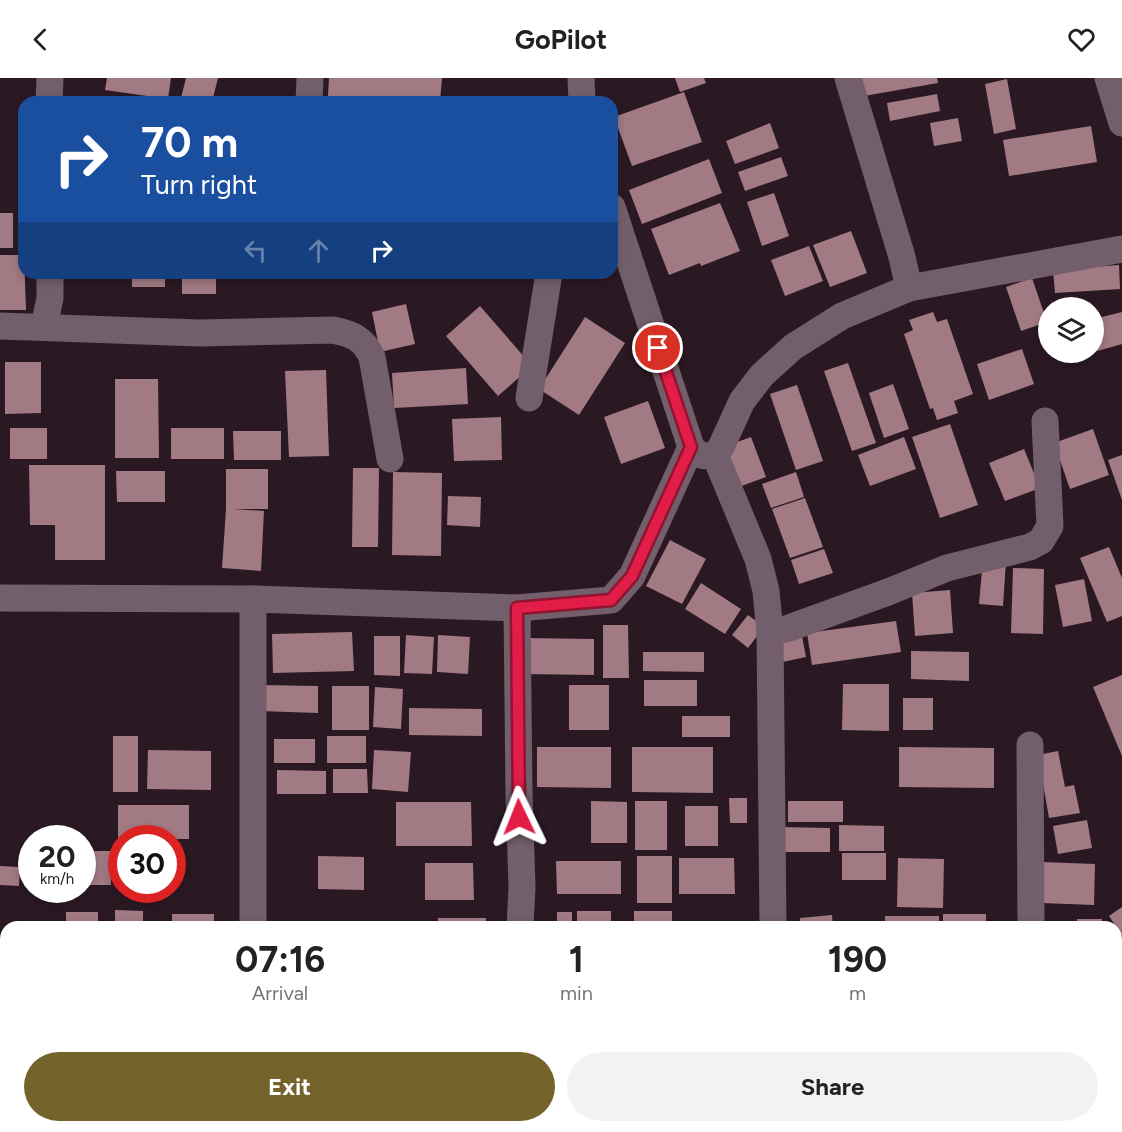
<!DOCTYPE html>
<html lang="en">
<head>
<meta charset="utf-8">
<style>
  :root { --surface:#fff; --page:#f2f2f2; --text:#222; --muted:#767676; --accent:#74632a }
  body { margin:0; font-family:Figtree,sans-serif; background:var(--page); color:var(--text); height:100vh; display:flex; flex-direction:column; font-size:22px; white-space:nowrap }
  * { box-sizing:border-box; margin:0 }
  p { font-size:20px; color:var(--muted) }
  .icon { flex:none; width:33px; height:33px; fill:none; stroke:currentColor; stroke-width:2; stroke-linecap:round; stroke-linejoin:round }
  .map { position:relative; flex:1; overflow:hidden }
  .sheet { position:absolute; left:0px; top:843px; width:1122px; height:212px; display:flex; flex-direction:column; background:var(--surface); border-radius:18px 18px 0 0; box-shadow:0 3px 9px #0003 }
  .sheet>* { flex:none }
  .hud { position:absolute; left:18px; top:18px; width:600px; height:183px; border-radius:18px; box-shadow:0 3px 9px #0003; background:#1a4fa0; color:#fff; overflow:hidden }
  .fabs { position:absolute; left:1038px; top:219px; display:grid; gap:12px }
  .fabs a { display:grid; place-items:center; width:66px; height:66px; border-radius:50%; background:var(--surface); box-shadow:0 3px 9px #0003; font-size:30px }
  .speed { position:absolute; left:18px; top:747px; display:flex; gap:12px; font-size:30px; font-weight:700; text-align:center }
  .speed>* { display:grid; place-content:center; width:78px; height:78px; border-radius:50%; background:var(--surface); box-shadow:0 3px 9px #0003; line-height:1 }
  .speed small { font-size:15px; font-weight:400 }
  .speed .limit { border:9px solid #d22; background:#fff; color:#111 }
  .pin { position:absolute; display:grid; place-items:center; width:51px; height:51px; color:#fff; margin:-26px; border:3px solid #fff; border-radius:50%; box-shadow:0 2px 6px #0007 }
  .me { position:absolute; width:66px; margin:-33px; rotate:358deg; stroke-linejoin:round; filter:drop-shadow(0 0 4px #0008) }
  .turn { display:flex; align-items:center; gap:21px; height:126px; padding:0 24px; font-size:27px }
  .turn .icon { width:78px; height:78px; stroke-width:2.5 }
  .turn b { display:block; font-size:42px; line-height:51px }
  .lanes { display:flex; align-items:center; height:57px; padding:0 24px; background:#0003; justify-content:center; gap:30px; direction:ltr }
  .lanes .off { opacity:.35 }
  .eta { display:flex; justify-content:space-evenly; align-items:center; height:102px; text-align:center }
  .eta b { font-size:36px; font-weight:700; line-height:42px }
  .primary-button { display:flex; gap:12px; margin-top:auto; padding:12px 24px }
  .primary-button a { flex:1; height:69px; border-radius:36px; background:var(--accent); color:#fff; font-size:24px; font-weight:700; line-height:69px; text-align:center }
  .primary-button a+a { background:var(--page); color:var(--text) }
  header { display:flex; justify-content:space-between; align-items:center; height:78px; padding:0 24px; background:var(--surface); font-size:27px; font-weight:700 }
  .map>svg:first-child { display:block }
  .building { fill:#a27a83 }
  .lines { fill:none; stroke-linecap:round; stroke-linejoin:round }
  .minor { stroke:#735f6b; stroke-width:27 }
  .route-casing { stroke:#92132f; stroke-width:15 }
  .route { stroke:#e11d48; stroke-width:10 }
</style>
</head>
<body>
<header><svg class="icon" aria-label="back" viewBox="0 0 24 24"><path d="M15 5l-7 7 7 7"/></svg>GoPilot<svg class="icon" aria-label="heart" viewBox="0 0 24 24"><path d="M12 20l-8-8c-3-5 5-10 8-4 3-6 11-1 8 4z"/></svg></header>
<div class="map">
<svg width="1122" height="1054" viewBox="0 0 1122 1054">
  <rect width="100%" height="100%" fill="#2a1923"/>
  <g class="building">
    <polygon points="107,0 171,0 168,21 105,12"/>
    <polygon points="186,0 218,0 212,24 180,24"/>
    <polygon points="329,0 442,0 440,24 410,24 328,18"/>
    <polygon points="675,0 704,0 706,5 680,14"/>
    <polygon points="861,0 937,0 938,5 864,18"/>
    <polygon points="1007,1 1016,51 994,56 985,6"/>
    <polygon points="684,14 702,64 632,88 614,39"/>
    <polygon points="937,16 940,33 890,43 887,25"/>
    <polygon points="958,40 962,63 934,68 930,45"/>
    <polygon points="770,45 779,70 735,86 726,63"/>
    <polygon points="1091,48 1097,84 1009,98 1003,62"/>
    <polygon points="781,79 788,98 745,113 738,94"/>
    <polygon points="709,81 722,115 642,146 629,112"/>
    <polygon points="774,115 789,158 762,168 747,124"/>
    <polygon points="720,125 740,173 701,188 700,185 669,197 651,151"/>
    <rect x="0" y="135" width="13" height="35"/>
    <polygon points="851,153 867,195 830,209 813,167"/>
    <polygon points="809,168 823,203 785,218 771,182"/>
    <polygon points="0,177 24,177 26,232 0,232"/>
    <polygon points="1119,187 1120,211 1055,215 1053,192"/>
    <rect x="132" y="195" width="33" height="14"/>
    <rect x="182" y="195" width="34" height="21"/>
    <polygon points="1032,200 1047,244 1021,253 1006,209"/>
    <polygon points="406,226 415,266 380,274 372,234"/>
    <polygon points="480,228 532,288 498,318 446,258"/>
    <polygon points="933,234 937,244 947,241 973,316 954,323 958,335 937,342 933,330 930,331 904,256 913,252 909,242"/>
    <polygon points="1122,234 1122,266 1094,274 1094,241"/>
    <polygon points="585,239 625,265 579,337 539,311"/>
    <polygon points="1022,271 1034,306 989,322 977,286"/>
    <polygon points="5,284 41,284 41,335 5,336"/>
    <polygon points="848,285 876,365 852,373 824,293"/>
    <polygon points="466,290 468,326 394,330 392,295"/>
    <polygon points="326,292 329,378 289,379 285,293"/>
    <polygon points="115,301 158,301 159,380 115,380"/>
    <polygon points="893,306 909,351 884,360 869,315"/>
    <polygon points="797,307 823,383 796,392 770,316"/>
    <polygon points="648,323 665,370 621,386 604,339"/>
    <polygon points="501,339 502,382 454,383 452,341"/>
    <polygon points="950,346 978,427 940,440 912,359"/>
    <rect x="10" y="350" width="37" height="31"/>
    <rect x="171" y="350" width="53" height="31"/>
    <polygon points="1093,351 1109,397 1070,411 1054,365"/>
    <polygon points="233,353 281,353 281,382 234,382"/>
    <polygon points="751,359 766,399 736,410 721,370"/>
    <polygon points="904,359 916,391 870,408 858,377"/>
    <polygon points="1024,371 1040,410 1005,423 989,385"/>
    <polygon points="1122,377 1122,422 1108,382"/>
    <polygon points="29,387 105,387 105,482 55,482 55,447 30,447"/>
    <polygon points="353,390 379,390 378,469 352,469"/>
    <polygon points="226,391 268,391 268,431 233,431 264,433 261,493 222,490 226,431"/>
    <polygon points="116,393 165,393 165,424 117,424"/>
    <polygon points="393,394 442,395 441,478 392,477"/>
    <polygon points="796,394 804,419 771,430 762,406"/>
    <polygon points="448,418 481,419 480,449 447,447"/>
    <polygon points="805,420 823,469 790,480 772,431"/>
    <polygon points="670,462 706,481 682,526 646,508"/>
    <polygon points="1109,469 1122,500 1122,538 1107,544 1080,480"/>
    <polygon points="824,471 833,495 799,506 791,482"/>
    <polygon points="983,481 1006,483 1003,528 979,526"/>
    <polygon points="1013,490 1044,491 1043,556 1011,555"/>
    <polygon points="1084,501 1092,543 1063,549 1055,507"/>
    <polygon points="701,505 741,531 725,556 685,531"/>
    <polygon points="950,512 953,555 915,558 912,515"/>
    <polygon points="748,537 764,549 748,570 732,557"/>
    <polygon points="896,543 901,574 812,587 807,555"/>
    <polygon points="603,547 628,547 629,600 603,600"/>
    <polygon points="801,553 806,579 778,585 772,559"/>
    <polygon points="352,554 354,593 273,595 272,556"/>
    <polygon points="406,557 434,559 432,596 404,595"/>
    <polygon points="438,557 470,559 468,596 437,594"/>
    <polygon points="374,558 400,558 400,598 374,597"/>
    <polygon points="523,560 594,561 594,597 523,596"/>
    <polygon points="911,573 969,574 969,603 911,601"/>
    <polygon points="643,574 704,574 704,594 643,593"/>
    <polygon points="1122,597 1122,678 1093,609"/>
    <rect x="644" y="602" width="53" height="26"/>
    <polygon points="843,606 889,606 889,653 842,652"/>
    <polygon points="261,607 318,608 318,635 260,633"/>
    <rect x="569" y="607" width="40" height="45"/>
    <rect x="332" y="608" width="37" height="44"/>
    <polygon points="375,609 403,611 401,651 373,649"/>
    <rect x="903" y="620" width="30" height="32"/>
    <polygon points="409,630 482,631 482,658 409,657"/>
    <rect x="682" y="638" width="48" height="21"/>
    <rect x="113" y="658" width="25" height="56"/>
    <rect x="327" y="658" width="39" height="27"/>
    <rect x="274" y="661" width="41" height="24"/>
    <polygon points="537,669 611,669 611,710 537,709"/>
    <polygon points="632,669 713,669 713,715 632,714"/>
    <polygon points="899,669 994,670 994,710 899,709"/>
    <polygon points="148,672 211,673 211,712 147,711"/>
    <polygon points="374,672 411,674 408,714 372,711"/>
    <polygon points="1058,673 1065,709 1074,707 1080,735 1049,740 1038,677"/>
    <polygon points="333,691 367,691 368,715 333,715"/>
    <polygon points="277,692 326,693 326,716 277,716"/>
    <polygon points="729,720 747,720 747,745 730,745"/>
    <polygon points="591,723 627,724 627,765 591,765"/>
    <rect x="635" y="723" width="32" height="49"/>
    <rect x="788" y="723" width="55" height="21"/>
    <polygon points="396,724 471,724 472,768 396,768"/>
    <rect x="118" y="727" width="71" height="34"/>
    <rect x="685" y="728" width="33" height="40"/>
    <polygon points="1087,742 1092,770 1058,776 1053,748"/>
    <polygon points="839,747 884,748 884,773 839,773"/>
    <polygon points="779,749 830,750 830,774 779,774"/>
    <polygon points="82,773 110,773 111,807 82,807"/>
    <rect x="842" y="775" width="44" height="27"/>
    <polygon points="318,778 364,779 364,812 318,811"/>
    <rect x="637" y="778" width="35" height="47"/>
    <polygon points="679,780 734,780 735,816 679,816"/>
    <polygon points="898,780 944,781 943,830 897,829"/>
    <polygon points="556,783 621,783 621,816 557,816"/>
    <polygon points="1042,784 1095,786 1094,827 1041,825"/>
    <polygon points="425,785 473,785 474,822 425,822"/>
    <polygon points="0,788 20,789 19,808 0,807"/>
    <polygon points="1122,829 1122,858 1109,838"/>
    <polygon points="115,832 143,833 143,849 115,849"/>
    <rect x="577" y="833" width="34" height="16"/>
    <rect x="634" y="833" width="38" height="16"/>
    <rect x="66" y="834" width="32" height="15"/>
    <rect x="557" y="834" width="15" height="15"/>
    <rect x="172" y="836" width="42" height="13"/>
    <rect x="943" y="836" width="43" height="13"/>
    <polygon points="832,837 833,849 800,849 800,840"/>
    <rect x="885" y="838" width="54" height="11"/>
    <rect x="438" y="840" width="48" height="9"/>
    <rect x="1077" y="841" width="25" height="8"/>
    <polygon points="1116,857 1119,857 1120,882 1116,882"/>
    <polygon points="1116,960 1118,960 1121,975 1116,976"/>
    <rect x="272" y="1048" width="30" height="6"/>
    <rect x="554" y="1048" width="45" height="6"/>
    <polygon points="1007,1048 1042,1048 1042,1053 1007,1054"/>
    <rect x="1046" y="1048" width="41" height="6"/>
  </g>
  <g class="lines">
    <g class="minor">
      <polyline points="581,0 582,24"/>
      <polyline points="848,0 902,179 909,210"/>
      <polyline points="1108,0 1122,45"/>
      <polyline points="49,24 50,0"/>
      <polyline points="309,24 310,0"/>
      <path d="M612,129l79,240c8,9 12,10 24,8l6,-8 21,-46 20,-26 31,-28 49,-31 67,-28 213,-39"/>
      <path d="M0,248l200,7 133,-3c19,4 30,8 39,27l18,102"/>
      <polyline points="44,249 50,220 50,195"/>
      <polyline points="529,320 549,195"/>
      <polyline points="715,377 758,481 766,513 770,555 773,849"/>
      <polyline points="0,520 253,521 517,530 611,522 632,498 691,369"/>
      <polyline points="517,530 519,716 522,809 520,849"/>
      <polyline points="770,555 789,550 888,514 947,490 1030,469 1041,463 1050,448 1045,343"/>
      <polyline points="1030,667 1031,849"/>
      <polyline points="253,849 253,521"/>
      <polyline points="0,905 6,905"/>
      <polyline points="1116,906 1122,906"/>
      <polyline points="140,1048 140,1054"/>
      <polyline points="393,1048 393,1054"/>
      <polyline points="646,1048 646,1054"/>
      <polyline points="912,1048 913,1054"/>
    </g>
  </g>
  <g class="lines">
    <defs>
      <polyline id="route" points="519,739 517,530 611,522 632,498 691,369 658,270"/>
    </defs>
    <use href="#route" class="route-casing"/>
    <use href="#route" class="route"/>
  </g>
</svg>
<div class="fabs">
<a><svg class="icon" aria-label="layers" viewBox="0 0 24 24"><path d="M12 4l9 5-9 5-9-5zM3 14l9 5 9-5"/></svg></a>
</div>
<div class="speed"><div>20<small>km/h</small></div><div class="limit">30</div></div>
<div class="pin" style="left:658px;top:270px;background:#d93025"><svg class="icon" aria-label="arrive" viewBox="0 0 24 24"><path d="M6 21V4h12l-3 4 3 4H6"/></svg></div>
<svg class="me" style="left:519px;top:739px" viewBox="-20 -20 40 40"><path d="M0-17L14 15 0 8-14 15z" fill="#e11d48" stroke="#fff" stroke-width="4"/></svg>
<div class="hud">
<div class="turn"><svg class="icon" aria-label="right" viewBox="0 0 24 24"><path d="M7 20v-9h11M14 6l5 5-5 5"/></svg><div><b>70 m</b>Turn right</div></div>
<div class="lanes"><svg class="icon off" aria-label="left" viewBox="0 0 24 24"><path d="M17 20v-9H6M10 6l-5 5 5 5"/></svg><svg class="icon off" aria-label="ahead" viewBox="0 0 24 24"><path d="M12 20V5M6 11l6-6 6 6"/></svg><svg class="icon" aria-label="right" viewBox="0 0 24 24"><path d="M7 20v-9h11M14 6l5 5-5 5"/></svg></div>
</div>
<section class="sheet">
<div class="eta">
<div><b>07:16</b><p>Arrival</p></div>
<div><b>1</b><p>min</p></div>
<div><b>190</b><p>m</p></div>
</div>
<div class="primary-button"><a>Exit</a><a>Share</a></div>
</section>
</div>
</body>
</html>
